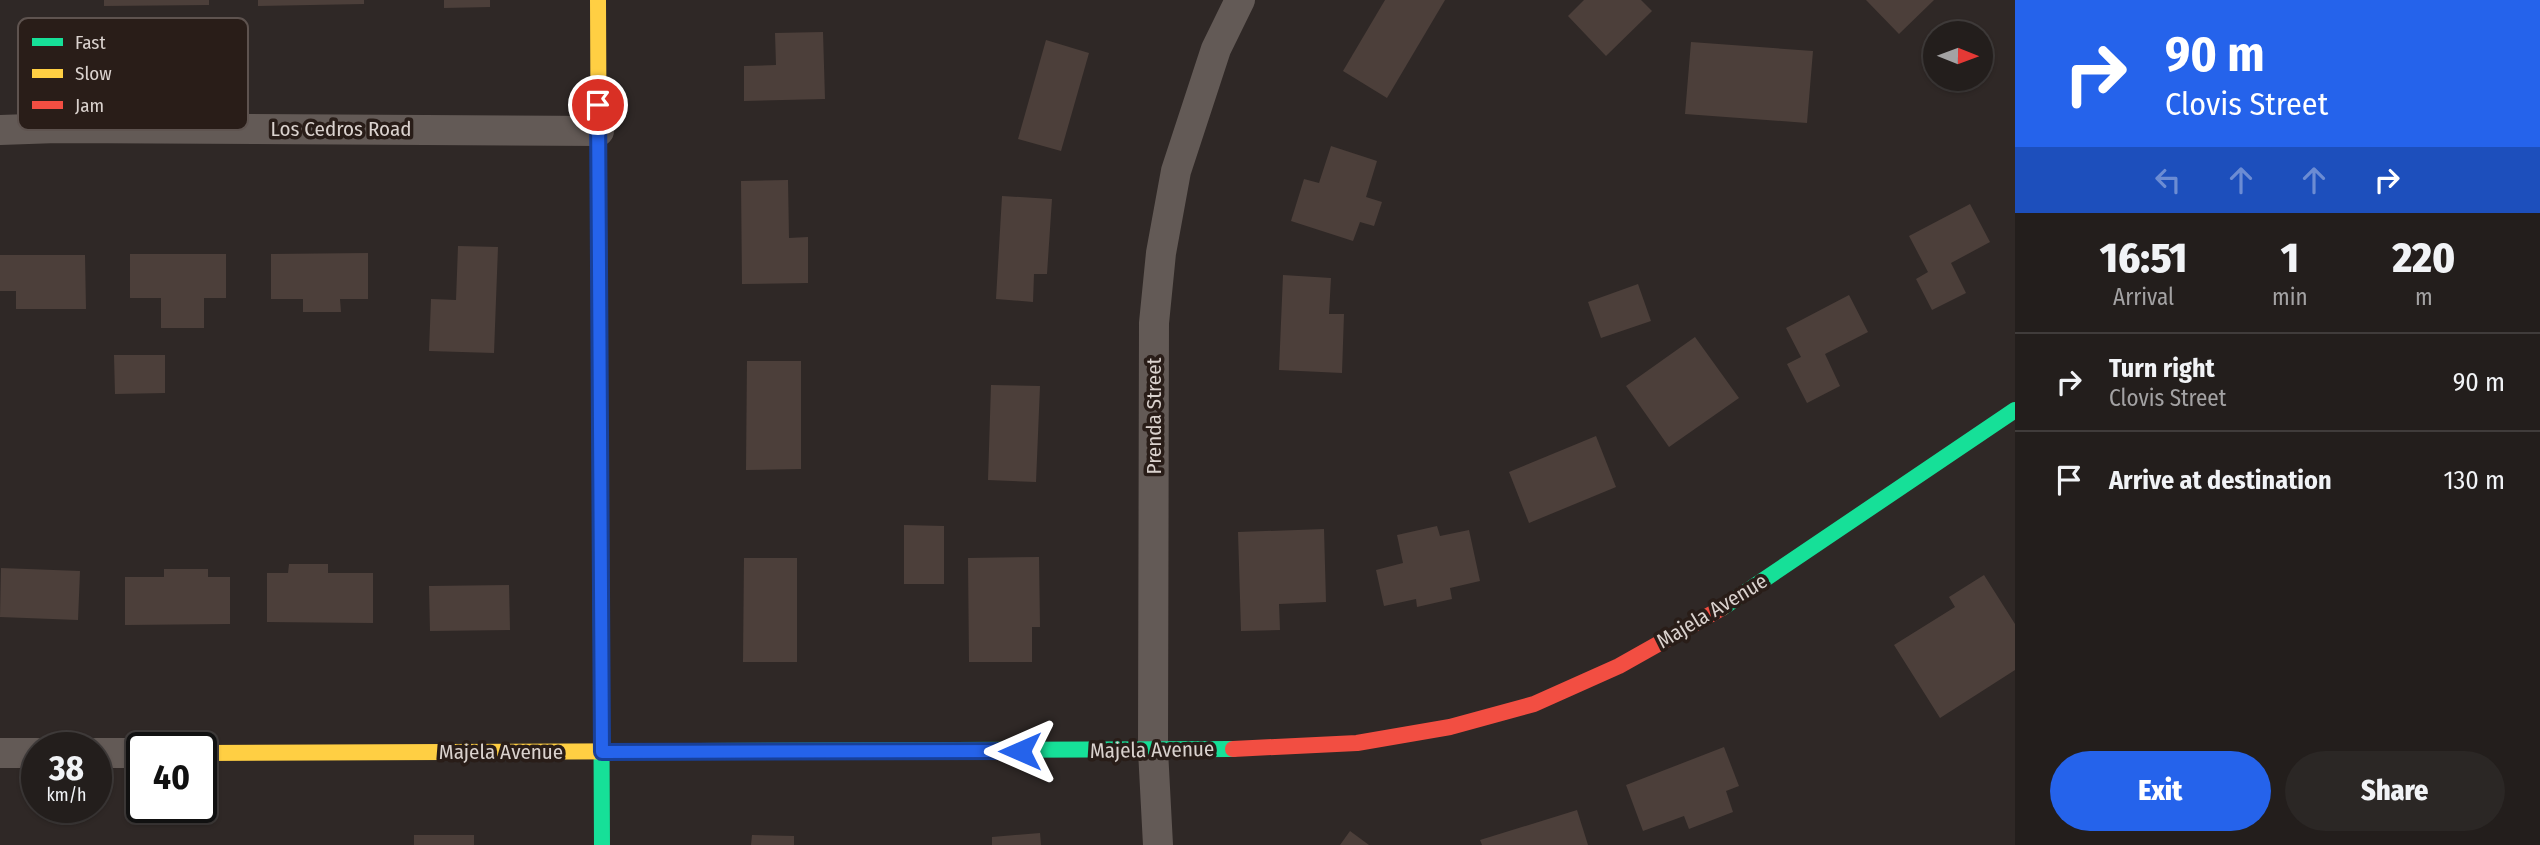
<!DOCTYPE html>
<html lang="en">
<head>
<meta charset="utf-8">
<style>
  :root { --surface:#231e1c; --page:#2b2725; --text:#f1f3f6; --muted:#a3a2a3; --line:#403c3b; --accent:#2563eb }
  body { margin:0; font-family:"Fira Sans Condensed",sans-serif; background:var(--page); color:var(--text); height:100vh; display:flex; flex-direction:column; font-size:26px; white-space:nowrap }
  * { box-sizing:border-box; margin:0 }
  p { font-size:23px; color:var(--muted) }
  .icon { flex:none; width:38px; height:38px; fill:none; stroke:currentColor; stroke-width:2; stroke-linecap:round; stroke-linejoin:round }
  .map { position:relative; flex:1; overflow:hidden }
  .side { display:flex; flex-direction:column; background:var(--surface); width:525px }
  .side>* { flex:none }
  .hud { background:#2563eb; color:#fff; overflow:hidden }
  .needle { width:46px; rotate:91deg }
  .buttons { position:absolute; left:1923px; top:21px; display:grid; gap:14px }
  .buttons a { display:grid; place-items:center; width:70px; height:70px; border-radius:50%; background:var(--surface); box-shadow:0 2px 5px #0004,0 0 0 2px var(--line); font-size:35px }
  .speed { position:absolute; left:21px; top:732px; display:flex; gap:14px; font-size:35px; font-weight:700; text-align:center }
  .speed>* { display:grid; place-content:center; width:91px; height:91px; border-radius:50%; background:var(--surface); box-shadow:0 2px 5px #0004,0 0 0 2px var(--line); line-height:1 }
  .speed small { font-size:18px; font-weight:400 }
  .speed .limit { border:4px solid #111; border-radius:10px; background:#fff; color:#111 }
  .pin { position:absolute; display:grid; place-items:center; width:60px; height:60px; color:#fff; margin:-30px; border:4px solid #fff; border-radius:50%; box-shadow:0 2px 7px #0007 }
  .me { position:absolute; width:77px; margin:-38px; rotate:270deg; stroke-linejoin:round; filter:drop-shadow(0 0 5px #0008) }
  .turn { display:flex; align-items:center; gap:24px; height:147px; padding:0 35px; font-size:32px }
  .turn .icon { width:91px; height:91px; stroke-width:2.5 }
  .turn b { display:block; font-size:49px; line-height:60px }
  .lanes { display:flex; align-items:center; height:66px; padding:0 35px; background:#0003; justify-content:center; gap:35px; direction:ltr }
  .lanes .off { opacity:.35 }
  .eta { display:flex; justify-content:space-evenly; align-items:center; height:119px; text-align:center }
  .eta b { font-size:42px; font-weight:800; line-height:49px }
  .button { display:flex; gap:14px; margin-top:auto; padding:14px 35px }
  .button a { flex:1; height:80px; border-radius:42px; background:var(--accent); color:#fff; font-size:28px; font-weight:800; line-height:80px; text-align:center }
  .button a+a { background:var(--page); color:var(--text) }
  ul { padding:0; list-style:none }
  li { display:flex; align-items:center; gap:21px; height:98px; padding:0 35px; border-top:2px solid var(--line) }
  li div { flex:1 }
  li b { display:block; font-size:26px }
  li em { font-style:normal }
  main { display:flex; flex:1; min-height:0 }
  .map>svg:first-child { display:block }
  .building { fill:#4c3f3a }
  .lines { fill:none; stroke-linecap:round; stroke-linejoin:round }
  .street { stroke:#635a56; stroke-width:30 }
  .fast { stroke:#16e098; stroke-width:16 }
  .slow { stroke:#ffcf43; stroke-width:16 }
  .jam { stroke:#f24e42; stroke-width:16 }
  .route-casing { stroke:#184099; stroke-width:18 }
  .route { stroke:#2563eb; stroke-width:12 }
  .labels { text-anchor:middle; stroke-width:7; stroke-linejoin:round; paint-order:stroke }
  .street-label { font-size:21px; fill:#dad2ce; stroke:#291d18 }
  .key { fill:#291d18; stroke:#5e534f; stroke-width:2 }
  .key-label { font-size:19px; fill:#dad2ce }
</style>
</head>
<body>
<main>
<div class="map">
<svg width="2015" height="845" viewBox="0 0 2015 845">
  <rect width="100%" height="100%" fill="#2f2826"/>
  <g class="building">
    <polygon points="104,0 209,0 209,5 104,6"/>
    <polygon points="258,0 364,0 364,4 258,6"/>
    <polygon points="444,0 490,0 490,7 444,8"/>
    <polygon points="1385,0 1445,0 1387,98 1343,71"/>
    <polygon points="1584,0 1641,0 1652,11 1606,56 1568,16"/>
    <polygon points="1866,0 1934,0 1899,34"/>
    <polygon points="823,32 825,99 744,101 744,66 776,65 775,33"/>
    <polygon points="1046,40 1089,53 1061,151 1018,139"/>
    <polygon points="1691,42 1813,51 1807,123 1685,114"/>
    <polygon points="1331,146 1377,161 1366,197 1382,202 1374,226 1360,222 1353,241 1291,221 1304,179 1319,183"/>
    <polygon points="788,180 789,238 808,237 808,283 742,284 741,181"/>
    <polygon points="1002,196 1052,199 1047,274 1034,274 1033,302 996,299"/>
    <polygon points="1970,204 1990,242 1951,263 1966,293 1932,310 1916,279 1928,272 1909,236"/>
    <polygon points="458,246 498,247 494,353 429,351 431,299 456,300"/>
    <polygon points="368,253 368,299 340,299 341,312 303,312 303,299 271,299 271,254"/>
    <polygon points="130,254 226,254 226,298 204,298 204,328 161,328 161,298 130,298"/>
    <polygon points="0,255 85,255 86,309 16,309 16,291 0,291"/>
    <polygon points="1283,275 1331,278 1329,314 1344,314 1342,373 1279,370"/>
    <polygon points="1638,284 1651,321 1601,338 1588,302"/>
    <polygon points="1849,295 1868,332 1825,354 1840,386 1807,403 1787,364 1801,357 1786,328"/>
    <polygon points="1695,337 1739,398 1669,447 1626,386"/>
    <polygon points="114,355 165,355 165,393 115,394"/>
    <polygon points="747,361 801,361 801,469 746,470"/>
    <polygon points="991,385 1040,386 1036,482 988,480"/>
    <polygon points="1596,436 1616,487 1529,523 1509,472"/>
    <polygon points="904,525 944,526 944,584 904,584"/>
    <polygon points="1437,526 1440,536 1469,530 1480,581 1450,588 1452,599 1417,607 1416,599 1384,606 1376,570 1403,563 1397,535"/>
    <polygon points="1324,529 1326,602 1279,604 1280,630 1241,631 1238,532"/>
    <polygon points="1039,557 1040,627 1032,627 1032,662 969,662 968,558"/>
    <polygon points="744,558 797,558 797,662 743,662"/>
    <polygon points="289,564 328,564 328,573 373,573 373,623 267,622 267,573 288,573"/>
    <polygon points="1,568 80,571 78,620 0,617"/>
    <polygon points="164,569 208,569 208,577 230,577 230,624 125,625 125,577 164,577"/>
    <polygon points="1984,575 2015,624 2015,670 1940,718 1894,645 1955,607 1949,597"/>
    <polygon points="509,585 510,630 430,631 429,586"/>
    <polygon points="1724,747 1739,786 1726,791 1733,812 1689,829 1684,816 1643,831 1626,785"/>
    <polygon points="1577,810 1588,845 1482,845 1480,840"/>
    <polygon points="1350,831 1369,845 1340,845"/>
    <polygon points="1040,833 1041,845 992,845 992,837"/>
    <rect x="414" y="835" width="60" height="10"/>
    <polygon points="752,835 794,836 794,845 751,845"/>
  </g>
  <g class="lines">
    <g class="street">
      <polyline points="0,130 57,128 599,131"/>
      <polyline points="0,753 37,753"/>
      <polyline points="96,753 142,753"/>
      <polyline points="1158,845 1153,750 1154,323 1161,253 1176,171 1216,49 1240,0"/>
    </g>
    <g class="fast">
      <polyline points="600,445 602,845"/>
      <polyline points="1722,608 2015,410"/>
      <polyline points="695,751 1233,749"/>
    </g>
    <g class="slow">
      <polyline points="598,0 600,445"/>
      <polyline points="201,753 695,751"/>
    </g>
    <polyline class="jam" points="1233,749 1357,743 1450,727 1534,704 1619,666 1722,608"/>
  </g>
  <g class="lines">
    <defs>
      <polyline id="route" points="598,105 602,752 1020,751"/>
    </defs>
    <use href="#route" class="route-casing"/>
    <use href="#route" class="route"/>
  </g>
  <g class="labels">
    <g class="street-label">
      <text x="341" y="136">Los Cedros Road</text>
      <text transform="translate(1154 416) rotate(-90)" y="7">Prenda Street</text>
      <text transform="translate(1712 611) rotate(-31)" y="7">Majela Avenue</text>
      <text transform="translate(1152 750) rotate(-1)" y="7">Majela Avenue</text>
      <text x="501" y="759">Majela Avenue</text>
    </g>
  </g>
  <rect x="18" y="18" width="230" height="112" rx="10" class="key"/>
  <rect x="32" y="38" width="31" height="8" fill="#16e098"/>
  <rect x="32" y="69" width="31" height="9" fill="#ffcf43"/>
  <rect x="32" y="101" width="31" height="8" fill="#f24e42"/>
  <g class="key-label">
    <text x="75" y="49">Fast</text>
    <text x="75" y="80">Slow</text>
    <text x="75" y="112">Jam</text>
  </g>
</svg>
<div class="buttons">
<a><svg class="needle" viewBox="-14 -14 28 28"><path d="M0-13l5 13h-10z" fill="#e53935"/><path d="M0 13l5-13h-10z" fill="#a3a2a3"/></svg></a>
</div>
<div class="speed"><div>38<small>km/h</small></div><div class="limit">40</div></div>
<div class="pin" style="left:598px;top:105px;background:#d93025"><svg class="icon" aria-label="arrive" viewBox="0 0 24 24"><path d="M6 21V4h12l-3 4 3 4H6"/></svg></div>
<svg class="me" style="left:1020px;top:751px" viewBox="-20 -20 40 40"><path d="M0-17L14 15 0 8-14 15z" fill="#2563eb" stroke="#fff" stroke-width="4"/></svg>
</div>
<section class="side">
<div class="hud">
<div class="turn"><svg class="icon" aria-label="right" viewBox="0 0 24 24"><path d="M7 20v-9h11M14 6l5 5-5 5"/></svg><div><b>90 m</b>Clovis Street</div></div>
<div class="lanes"><svg class="icon off" aria-label="left" viewBox="0 0 24 24"><path d="M17 20v-9H6M10 6l-5 5 5 5"/></svg><svg class="icon off" aria-label="ahead" viewBox="0 0 24 24"><path d="M12 20V5M6 11l6-6 6 6"/></svg><svg class="icon off" aria-label="ahead" viewBox="0 0 24 24"><path d="M12 20V5M6 11l6-6 6 6"/></svg><svg class="icon" aria-label="right" viewBox="0 0 24 24"><path d="M7 20v-9h11M14 6l5 5-5 5"/></svg></div>
</div>
<div class="eta">
<div><b>16:51</b><p>Arrival</p></div>
<div><b>1</b><p>min</p></div>
<div><b>220</b><p>m</p></div>
</div>
<ul>
<li><svg class="icon" aria-label="right" viewBox="0 0 24 24"><path d="M7 20v-9h11M14 6l5 5-5 5"/></svg><div><b>Turn right</b><p>Clovis Street</p></div><em>90 m</em></li>
<li><svg class="icon" aria-label="arrive" viewBox="0 0 24 24"><path d="M6 21V4h12l-3 4 3 4H6"/></svg><div><b>Arrive at destination</b></div><em>130 m</em></li>
</ul>
<div class="button"><a>Exit</a><a>Share</a></div>
</section>
</main>
</body>
</html>
